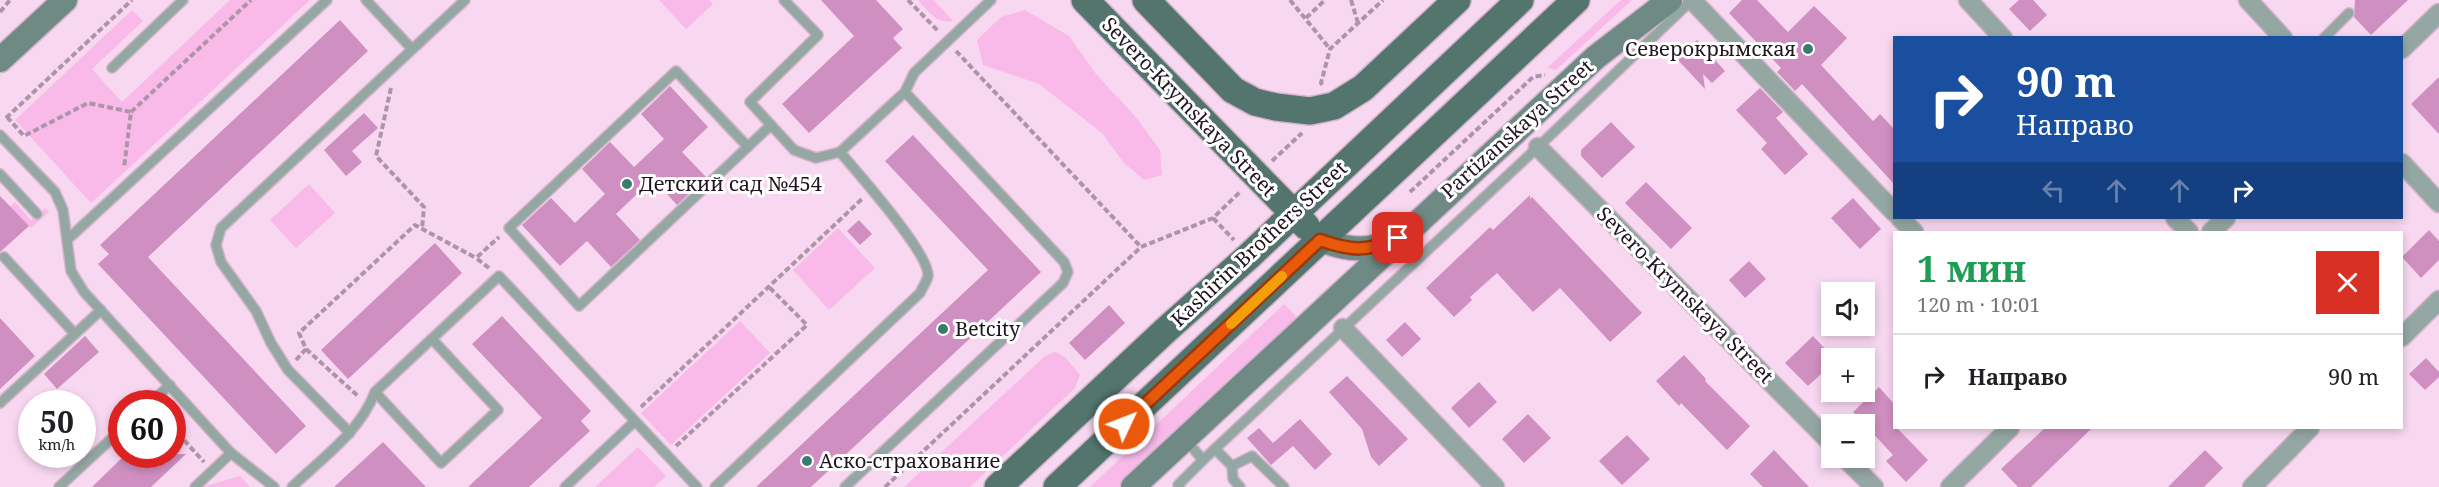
<!DOCTYPE html>
<html lang="ru">
<head>
<meta charset="utf-8">
<style>
  :root { --surface:#fff; --page:#f2f2f2; --text:#202124; --muted:#757577; --line:#e0e0e0 }
  body { margin:0; font-family:"Noto Serif",serif; background:var(--page); color:var(--text); height:100vh; display:flex; flex-direction:column; font-size:22px; white-space:nowrap }
  * { box-sizing:border-box; margin:0 }
  p { font-size:20px; color:var(--muted) }
  .icon { flex:none; width:33px; height:33px; fill:none; stroke:currentColor; stroke-width:2; stroke-linecap:round; stroke-linejoin:round }
  .map { position:relative; flex:1; overflow:hidden }
  .panel { position:absolute; left:1893px; top:231px; width:510px; height:198px; display:flex; flex-direction:column; background:var(--surface); border-radius:0px; box-shadow:0 3px 9px #0003 }
  .panel>* { flex:none }
  .hud { position:absolute; left:1893px; top:36px; width:510px; height:183px; border-radius:0px; box-shadow:0 3px 9px #0003; background:#1a4fa0; color:#fff; overflow:hidden }
  .fabs { position:absolute; left:1821px; top:282px; display:grid; gap:12px }
  .fabs a { display:grid; place-items:center; width:54px; height:54px; border-radius:0px; background:var(--surface); box-shadow:0 3px 9px #0003; font-size:30px }
  .speed { position:absolute; left:18px; top:390px; display:flex; gap:12px; font-size:30px; font-weight:700; text-align:center }
  .speed>* { display:grid; place-content:center; width:78px; height:78px; border-radius:50%; background:var(--surface); box-shadow:0 3px 9px #0003; line-height:1 }
  .speed small { font-size:15px; font-weight:400 }
  .speed .limit { border:9px solid #d22; background:#fff; color:#111 }
  .pin { position:absolute; display:grid; place-items:center; width:51px; height:51px; color:#fff; margin:-26px; border-radius:12px; box-shadow:0 3px 9px #0006 }
  .me { position:absolute; width:66px; margin:-33px; rotate:47deg; stroke-linejoin:round; filter:drop-shadow(0 0 4px #0008) }
  .turn { display:flex; align-items:center; gap:21px; height:126px; padding:0 24px; font-size:27px }
  .turn .icon { width:78px; height:78px; stroke-width:2.5 }
  .turn b { display:block; font-size:42px; line-height:51px }
  .lanes { display:flex; align-items:center; height:57px; padding:0 24px; background:#0003; justify-content:center; gap:30px; direction:ltr }
  .lanes .off { opacity:.35 }
  .round { display:grid; place-items:center; flex:none; width:63px; height:63px; border-radius:0px; background:var(--page) }
  .summary { display:flex; align-items:center; justify-content:space-between; height:102px; padding:0 24px }
  h1 { font-size:36px; font-weight:700; line-height:45px; color:#1e9e55 }
  ul { padding:0; list-style:none }
  li { display:flex; align-items:center; gap:18px; height:84px; padding:0 24px; border-top:2px solid var(--line) }
  li div { flex:1 }
  li b { display:block; font-size:22px }
  li em { font-style:normal }
  .map>svg:first-child { display:block }
  .green { fill:#f9baea }
  .building { fill:#d08fc1 }
  .lines { fill:none; stroke-linecap:round; stroke-linejoin:round }
  .lane-casing { stroke:#d1b4ca; stroke-width:12 }
  .street-casing { stroke:#d1b4ca; stroke-width:21 }
  .secondary-casing { stroke:#d1b4ca; stroke-width:27 }
  .primary-casing { stroke:#d1b4ca; stroke-width:30 }
  .path { stroke:#ae94a8; stroke-width:4; stroke-dasharray:6 3; stroke-linecap:butt }
  .lane { stroke:#95a7a3; stroke-width:9 }
  .street { stroke:#95a7a3; stroke-width:18 }
  .secondary { stroke:#6f8a84; stroke-width:24 }
  .primary { stroke:#53756e; stroke-width:27 }
  .route-casing { stroke:#983908; stroke-width:15 }
  .route { stroke:#ea580c; stroke-width:10 }
  .slow { stroke:#f59e0b; stroke-width:10 }
  .poi-dot { fill:#397c6f; stroke:#fff; stroke-width:2 }
  .labels { text-anchor:middle; stroke-width:6; stroke-linejoin:round; paint-order:stroke }
  .poi-label { font-size:20px; fill:#20151e; stroke:#fff; text-anchor:start }
  .street-label { font-size:20px; fill:#20151e; stroke:#fff }
</style>
</head>
<body>
<div class="map">
<svg width="2439" height="487" viewBox="0 0 2439 487">
  <rect width="100%" height="100%" fill="#f8d7f0"/>
  <g class="green">
    <polygon points="230,0 310,0 91,203 15,120 132,10 143,21 92,69 122,102"/>
    <polygon points="659,0 709,0 713,4 686,29"/>
    <path d="M918,0h16l19,21c-17,3 -25,-10 -35,-21z"/>
    <polygon points="1621,0 1632,0 1556,70 1547,68"/>
    <polygon points="1025,10 1069,36 1096,74 1135,116 1160,150 1162,175 1144,180 1124,163 1102,133 1039,84 983,65 977,40 1001,17"/>
    <polygon points="309,184 335,213 296,248 270,220"/>
    <polygon points="15,202 31,220 45,208 49,212 31,228 10,207"/>
    <polygon points="838,228 875,268 829,310 793,270"/>
    <polygon points="1284,304 1297,317 1118,487 1090,487"/>
    <polygon points="740,321 770,353 671,445 641,413"/>
    <polygon points="1055,352 1065,357 1080,375 1075,388 970,487 904,487 1045,356"/>
    <polygon points="638,447 666,476 654,487 595,487"/>
    <polygon points="240,476 250,487 202,487"/>
  </g>
  <g class="building">
    <polygon points="821,0 876,0 903,29 893,38 902,48 809,133 782,104 854,36"/>
    <polygon points="1742,0 1757,0 1788,32 1814,6 1847,38 1821,65 1873,121 1880,114 1894,129 1894,184 1802,84 1795,91 1777,72 1781,68 1729,13"/>
    <polygon points="2019,0 2033,0 2047,15 2030,31 2009,9"/>
    <polygon points="2355,0 2408,0 2371,35 2354,17"/>
    <polygon points="340,20 368,51 148,257 306,426 276,454 98,264 109,254 100,245"/>
    <polygon points="1697,40 1725,71 1712,83 1703,74 1705,89 1677,59"/>
    <polygon points="2439,77 2439,134 2411,104"/>
    <polygon points="670,86 708,127 682,152 706,177 677,205 653,179 616,214 640,240 611,267 587,241 560,266 522,225 551,198 575,223 605,194 582,169 610,142 634,167 664,139 641,114"/>
    <polygon points="1760,88 1783,112 1776,118 1808,154 1785,175 1761,149 1767,143 1736,110"/>
    <polygon points="364,113 378,128 352,151 362,162 346,176 324,150"/>
    <polygon points="1611,122 1635,147 1602,178 1581,156 1581,150"/>
    <polygon points="913,135 1041,272 811,487 756,487 988,270 885,161"/>
    <polygon points="1646,182 1692,228 1671,249 1625,203"/>
    <polygon points="1530,195 1530,199 1532,197 1642,313 1610,342 1560,288 1533,312 1497,273 1470,297 1472,300 1454,317 1426,288 1490,227 1493,230"/>
    <polygon points="0,196 29,226 0,252"/>
    <polygon points="1853,198 1881,229 1860,249 1831,218"/>
    <polygon points="859,220 872,234 860,245 847,231"/>
    <polygon points="2429,230 2439,241 2439,260 2421,278 2402,257"/>
    <polygon points="435,243 462,273 348,379 321,350"/>
    <polygon points="1749,261 1766,279 1745,298 1729,280"/>
    <polygon points="1109,305 1125,323 1085,360 1069,343"/>
    <polygon points="502,316 591,411 581,421 590,431 529,487 468,487 542,418 472,344"/>
    <polygon points="0,318 35,356 0,389"/>
    <polygon points="1405,322 1421,339 1402,357 1386,340"/>
    <polygon points="85,336 99,352 57,389 44,374"/>
    <polygon points="1813,336 1834,358 1832,358 1832,364 1808,386 1785,363"/>
    <polygon points="1684,355 1706,379 1705,381 1750,426 1727,450 1681,403 1679,406 1656,381"/>
    <polygon points="2426,358 2439,372 2439,377 2425,390 2409,374"/>
    <polygon points="1347,376 1408,439 1379,466 1371,457 1362,429 1329,392"/>
    <polygon points="1479,382 1497,402 1469,428 1451,408"/>
    <polygon points="1879,387 1894,404 1894,428 1897,428 1928,460 1906,482 1886,461 1893,455 1853,412"/>
    <polygon points="1528,414 1551,438 1524,463 1502,439"/>
    <polygon points="1300,419 1332,454 1315,470 1293,446 1271,465 1247,438 1259,428 1273,443"/>
    <polygon points="2045,428 2092,428 2031,487 2018,487 2001,469"/>
    <polygon points="1627,435 1650,459 1622,485 1599,461"/>
    <polygon points="383,442 426,487 334,487"/>
    <polygon points="1774,450 1809,487 1763,487 1750,474"/>
    <polygon points="2205,450 2223,468 2204,487 2168,487"/>
    <polygon points="126,454 186,454 151,487 92,487"/>
  </g>
  <g class="lines">
    <defs>
      <g id="lane">
        <polyline points="366,0 412,49"/>
        <polyline points="2324,38 2349,13"/>
        <polyline points="112,68 183,0"/>
        <polyline points="0,135 55,192 63,210 71,271 84,292 231,453 195,487"/>
        <polyline points="748,147 676,71 509,228 579,306 771,125"/>
        <polyline points="840,152 905,92 914,73 991,0"/>
        <polyline points="0,174 37,214"/>
        <polyline points="67,240 327,0"/>
        <polyline points="4,257 75,334"/>
        <polyline points="375,392 441,463 498,410 432,339"/>
        <polyline points="0,403 101,310"/>
        <polyline points="149,404 170,385"/>
        <polyline points="350,433 288,370 271,343 256,311 221,262 216,245 221,228 465,0"/>
        <polyline points="1186,440 1203,460"/>
        <polyline points="1215,449 1232,466 1233,479 1240,487"/>
        <polyline points="231,453 274,487"/>
        <polyline points="1232,466 1252,456 1284,487"/>
        <polyline points="59,487 122,429"/>
        <path d="M292,487c29,-28 68,-55 83,-95l124,-116 198,211"/>
        <polyline points="565,487 634,422"/>
        <path d="M715,487l205,-194c2,-5 7,-12 8,-17 2,-22 -71,-104 -88,-124l-24,6 -22,-8 -44,-48 68,-67 -34,-35"/>
        <polyline points="845,487 1063,283 1068,272 1064,262 905,92"/>
        <polyline points="1180,487 1178,485 1203,460 1538,147 1692,0"/>
      </g>
      <g id="street">
        <polyline points="1692,0 1894,212"/>
        <polyline points="1968,0 2003,38"/>
        <polyline points="2248,0 2283,38"/>
        <polyline points="2402,49 2439,13"/>
        <polyline points="1538,147 1832,444"/>
        <polyline points="2402,163 2439,203"/>
        <polyline points="1900,218 1914,232"/>
        <polyline points="2175,218 2189,232"/>
        <polyline points="2211,232 2226,218"/>
        <polyline points="1343,328 1495,487"/>
        <polyline points="2402,337 2439,300"/>
        <polyline points="1845,458 1874,487"/>
        <polyline points="1950,487 2010,428"/>
        <polyline points="2252,487 2310,428"/>
      </g>
      <g id="secondary">
        <polyline points="0,60 65,0"/>
        <path d="M1320,240c26,9 47,13 73,1"/>
        <polyline points="1133,487 1596,57 1670,0"/>
      </g>
      <g id="primary">
        <polyline points="1085,0 1306,226"/>
        <polyline points="1146,0 1233,90 1255,102 1276,107 1310,111 1334,106 1363,88 1457,0"/>
        <polyline points="998,487 1167,329 1249,256 1520,0"/>
        <polyline points="1057,487 1576,0"/>
      </g>
    </defs>
    <use href="#lane" class="lane-casing"/>
    <use href="#street" class="street-casing"/>
    <use href="#secondary" class="secondary-casing"/>
    <use href="#primary" class="primary-casing"/>
    <g class="path">
      <polyline points="908,0 939,32"/>
      <polyline points="1290,0 1330,49"/>
      <polyline points="1351,0 1358,23"/>
      <polyline points="0,12 10,0"/>
      <polyline points="1306,18 1325,0"/>
      <polyline points="956,51 1141,247"/>
      <polyline points="1322,85 1321,83 1330,49 1383,0"/>
      <polyline points="391,88 376,156 424,207 422,229"/>
      <polyline points="131,112 251,0"/>
      <polyline points="7,117 24,136 88,103 131,112 124,168"/>
      <polyline points="6,118 132,0"/>
      <polyline points="1272,161 1302,133"/>
      <polyline points="1410,192 1533,77 1545,75"/>
      <polyline points="1213,218 1234,240"/>
      <polyline points="489,268 476,258 499,237"/>
      <polyline points="306,349 359,397"/>
      <polyline points="296,360 306,349 299,333 415,225 476,258"/>
      <polyline points="641,407 863,198"/>
      <polyline points="172,427 204,462"/>
      <polyline points="676,446 807,325 769,287"/>
      <polyline points="885,487 1141,247 1213,218 1241,191"/>
    </g>
    <use href="#lane" class="lane"/>
    <use href="#street" class="street"/>
    <use href="#secondary" class="secondary"/>
    <use href="#primary" class="primary"/>
  </g>
  <g class="lines">
    <defs>
      <path id="route" d="M1124,424l196,-184c31,11 48,12 78,-2"/>
    </defs>
    <use href="#route" class="route-casing"/>
    <use href="#route" class="route"/>
    <polyline class="slow" points="1231,324 1282,276"/>
  </g>
  <g class="poi-dot">
    <circle cx="1808" cy="49" r="6"/>
    <circle cx="627" cy="184" r="6"/>
    <circle cx="943" cy="329" r="6"/>
    <circle cx="807" cy="461" r="6"/>
  </g>
  <g class="labels">
    <g class="poi-label">
      <text x="1796" y="56" text-anchor="end">Северокрымская</text>
      <text x="639" y="191">Детский сад №454</text>
      <text x="955" y="336">Betcity</text>
      <text x="819" y="468">Аско-страхование</text>
    </g>
    <g class="street-label">
      <text transform="translate(1189 107) rotate(46)" y="7">Severo-Krymskaya Street</text>
      <text transform="translate(1517 129) rotate(-42)" y="7">Partizanskaya Street</text>
      <text transform="translate(1259 244) rotate(-43)" y="7">Kashirin Brothers Street</text>
      <text transform="translate(1685 295) rotate(45)" y="7">Severo-Krymskaya Street</text>
    </g>
  </g>
</svg>
<div class="fabs">
<a><svg class="icon" aria-label="sound" viewBox="0 0 24 24"><path d="M4 9h4l5-4v14l-5-4H4zM17 9q2 3 0 6"/></svg></a>
<a>+</a>
<a>−</a>
</div>
<div class="speed"><div>50<small>km/h</small></div><div class="limit">60</div></div>
<div class="pin" style="left:1398px;top:238px;background:#d93025"><svg class="icon" aria-label="arrive" viewBox="0 0 24 24"><path d="M6 21V4h12l-3 4 3 4H6"/></svg></div>
<svg class="me" style="left:1124px;top:424px" viewBox="-20 -20 40 40"><circle r="17" fill="#ea580c" stroke="#fff" stroke-width="3"/><path d="M0-11L8 9 0 5-8 9z" fill="#fff"/></svg>
<div class="hud">
<div class="turn"><svg class="icon" aria-label="right" viewBox="0 0 24 24"><path d="M7 20v-9h11M14 6l5 5-5 5"/></svg><div><b>90 m</b>Направо</div></div>
<div class="lanes"><svg class="icon off" aria-label="left" viewBox="0 0 24 24"><path d="M17 20v-9H6M10 6l-5 5 5 5"/></svg><svg class="icon off" aria-label="ahead" viewBox="0 0 24 24"><path d="M12 20V5M6 11l6-6 6 6"/></svg><svg class="icon off" aria-label="ahead" viewBox="0 0 24 24"><path d="M12 20V5M6 11l6-6 6 6"/></svg><svg class="icon" aria-label="right" viewBox="0 0 24 24"><path d="M7 20v-9h11M14 6l5 5-5 5"/></svg></div>
</div>
<section class="panel">
<div class="summary"><div><h1>1 мин</h1><p>120 m · 10:01</p></div><a class="round" style="background:#d93025;color:#fff"><svg class="icon" aria-label="close" viewBox="0 0 24 24"><path d="M6 6l12 12M18 6L6 18"/></svg></a></div>
<ul>
<li><svg class="icon" aria-label="right" viewBox="0 0 24 24"><path d="M7 20v-9h11M14 6l5 5-5 5"/></svg><div><b>Направо</b></div><em>90 m</em></li>
</ul>
</section>
</div>
</body>
</html>
